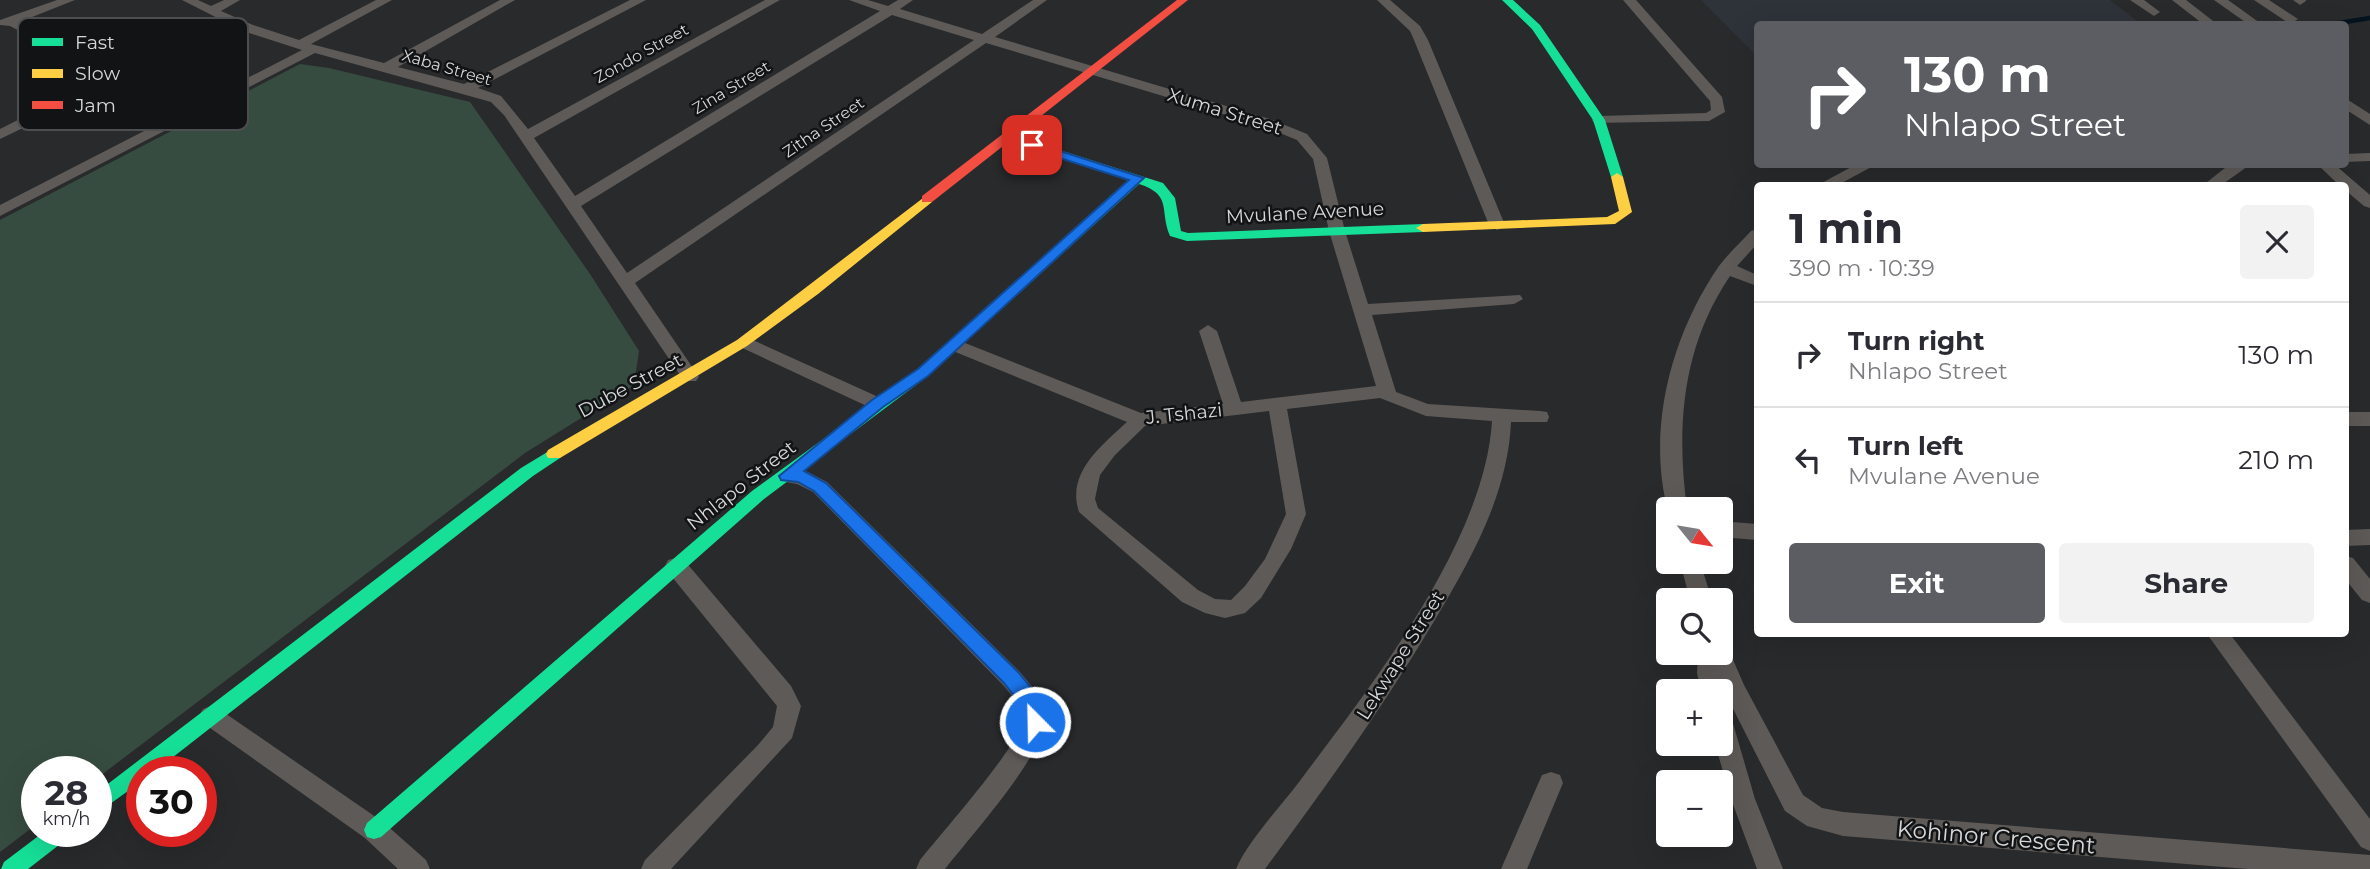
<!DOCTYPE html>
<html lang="en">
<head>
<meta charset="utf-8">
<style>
  :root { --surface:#fff; --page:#f2f2f3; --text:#2b2b33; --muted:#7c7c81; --line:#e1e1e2; --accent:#5c5d62 }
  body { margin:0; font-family:Montserrat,sans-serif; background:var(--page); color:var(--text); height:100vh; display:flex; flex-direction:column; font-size:26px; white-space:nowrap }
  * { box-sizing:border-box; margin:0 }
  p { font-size:23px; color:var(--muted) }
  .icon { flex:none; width:38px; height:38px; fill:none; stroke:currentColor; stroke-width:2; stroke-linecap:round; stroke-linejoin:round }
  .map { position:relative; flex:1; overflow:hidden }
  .sheet { position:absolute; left:1754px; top:182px; width:595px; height:455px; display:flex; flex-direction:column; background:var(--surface); border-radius:7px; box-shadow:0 7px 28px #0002 }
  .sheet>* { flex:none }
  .top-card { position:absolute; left:1754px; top:21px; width:595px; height:147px; border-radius:7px; box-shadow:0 7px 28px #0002; background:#5c5d62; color:#fff; overflow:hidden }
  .needle { width:46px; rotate:120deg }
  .buttons { position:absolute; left:1656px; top:497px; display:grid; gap:14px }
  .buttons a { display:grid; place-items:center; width:77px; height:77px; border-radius:7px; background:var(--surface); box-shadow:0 7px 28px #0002; font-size:35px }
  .speed { position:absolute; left:21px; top:756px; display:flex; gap:14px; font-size:35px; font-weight:700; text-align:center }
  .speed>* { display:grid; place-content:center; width:91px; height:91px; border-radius:50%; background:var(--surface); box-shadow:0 7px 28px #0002; line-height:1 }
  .speed small { font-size:18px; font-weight:400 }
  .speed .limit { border:10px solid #d22; background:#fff; color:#111 }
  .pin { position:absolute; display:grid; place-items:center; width:60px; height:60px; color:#fff; margin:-30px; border-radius:14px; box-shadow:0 4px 10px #0006 }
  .me { position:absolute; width:77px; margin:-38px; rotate:337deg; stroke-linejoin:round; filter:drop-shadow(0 0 5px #0008) }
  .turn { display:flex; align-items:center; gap:24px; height:147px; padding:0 35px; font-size:32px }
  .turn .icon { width:91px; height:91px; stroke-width:2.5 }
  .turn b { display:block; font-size:49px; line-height:60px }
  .round { display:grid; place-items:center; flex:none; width:74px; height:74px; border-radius:7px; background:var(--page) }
  .head { display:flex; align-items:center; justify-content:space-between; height:119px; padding:0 35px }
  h1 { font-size:42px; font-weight:700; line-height:52px }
  .button { display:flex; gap:14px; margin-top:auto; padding:14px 35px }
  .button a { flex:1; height:80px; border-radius:7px; background:var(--accent); color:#fff; font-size:28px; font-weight:700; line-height:80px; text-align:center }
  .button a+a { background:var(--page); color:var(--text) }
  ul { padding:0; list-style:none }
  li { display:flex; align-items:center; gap:21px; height:105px; padding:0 35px; border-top:2px solid var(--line) }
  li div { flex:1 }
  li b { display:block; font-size:26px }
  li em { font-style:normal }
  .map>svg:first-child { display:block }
  .built { fill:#2e3239 }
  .green { fill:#374c41 }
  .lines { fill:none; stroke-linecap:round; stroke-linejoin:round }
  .stream { stroke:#04131d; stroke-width:4.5 }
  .street { fill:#5e5a57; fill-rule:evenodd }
  .fast { fill:#16e098; fill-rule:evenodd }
  .slow { fill:#ffcf43; fill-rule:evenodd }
  .jam { fill:#f24e42; fill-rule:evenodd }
  .route { fill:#1a73e8; stroke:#114b97; stroke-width:2 }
  .labels { text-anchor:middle; stroke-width:5; stroke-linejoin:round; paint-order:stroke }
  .far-street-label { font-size:16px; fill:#d6d7d9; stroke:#121314 }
  .street-label { font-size:19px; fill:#d6d7d9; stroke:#121314 }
  .near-street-label { font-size:23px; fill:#d6d7d9; stroke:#121314 }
  .key { fill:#121314; stroke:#4d4e4f; stroke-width:2 }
  .key-label { font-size:19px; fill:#d6d7d9 }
</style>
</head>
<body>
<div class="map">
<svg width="2370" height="869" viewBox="0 0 2370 869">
  <rect width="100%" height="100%" fill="#292a2c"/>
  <polygon class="built" points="1701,0 2110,0 2141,24 1757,24 1757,56"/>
  <polygon class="green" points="300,64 329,68 470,102 590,274 639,351 634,385 525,453 96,779 96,772 37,772 37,824 0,852 0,220"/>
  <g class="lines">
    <polyline class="stream" points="2333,24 2370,18"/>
    <g class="street">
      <polygon points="57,0 75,0 22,21 105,65 113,74 108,85 98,92 0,139 0,129 97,80 99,75 95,71 10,26 0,25 0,20"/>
      <path d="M182,0h16l13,6 13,-6h16l-19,11 32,14 46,15 77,-40h16l-81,44 73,19 116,-63h15l-117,67 66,17 166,-84h16l-168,88 23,8 27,33 237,-129h15l-246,138 41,58 305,-185 -31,-11h19l20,6 10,-6h15l-13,9 82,25 51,-34h14l-52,37 275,82 37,15 20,24 18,73 23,73 152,-9 3,4 -9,5 -142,11 24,77 32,12 112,7 7,1 2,5 -2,5h-36c-3,73 -41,139 -78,201 -51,86 -109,166 -168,246h-29c13,-30 49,-67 69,-95 70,-93 180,-235 187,-353l-66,-5 -46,-18 -93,11 19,105 -15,35 -30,49 -16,15 -20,5 -20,-5 -23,-11 -103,-90c-13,-39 22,-66 48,-90l-179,-73 -3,-4 9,-6 6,2 181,72 82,-9 -24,-73 9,-6 9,6 24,71 135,-16 -47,-155 -16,-72 -16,-19 -37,-15 -274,-82 -351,240 64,94 -3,4h-12l-180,-266 -13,-13 -176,-49 -315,163v-11l302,-155 -59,-19zM892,15l82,25 -347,233 -46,-67zM1269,411l17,103 -21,45 -20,27 -14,14 -16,-1 -17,-9 -100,-82 -3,-9 5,-24 15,-20 30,-29z"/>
      <polygon points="1377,0 1390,0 1420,26 1428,40 1505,225 1503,228 1497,230 1489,225 1414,40 1410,31"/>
      <polygon points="1623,0 1636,0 1722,97 1725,112 1709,121 1594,123 1592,120 1599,116 1706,113 1711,110 1710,101"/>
      <polygon points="2130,0 2144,0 2160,12 2154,16"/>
      <polygon points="2172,0 2186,0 2217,24 2203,24"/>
      <polygon points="2214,0 2228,0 2260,23 2248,24"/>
      <polygon points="2254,0 2269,0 2298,19 2292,23 2287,22"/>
      <polygon points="2293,0 2306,0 2306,1 2300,5"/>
      <polygon points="2345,98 2370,114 2370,125 2345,109"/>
      <polygon points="2370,153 2370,161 2345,162 2345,154"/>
      <polygon points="1857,164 1877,164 1836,186 1816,186"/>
      <polygon points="2230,164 2251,164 2220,186 2202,186"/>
      <polygon points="2317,164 2334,164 2370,195 2370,208 2364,206 2345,190 2345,186 2340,186"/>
      <path d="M1757,229v15l-20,22 20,9v11l-27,-10c-48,71 -54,150 -43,233l-19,2c-22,-83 4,-177 51,-245 9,-12 22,-24 32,-35z"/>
      <polygon points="744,336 885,400 887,404 885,408 871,408 738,346 735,342"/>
      <rect x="2345" y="412" width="25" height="14"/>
      <path d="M787,469l21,3 19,10 192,189c11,13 26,29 26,47 2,34 -77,121 -100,151h-29l4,-9c19,-24 99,-114 102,-138 1,-15 -10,-26 -19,-37l-190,-193 -16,-8 -17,-3 -3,-5 3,-5z"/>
      <polygon points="1720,521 1757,524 1757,540 1720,537"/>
      <polygon points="2370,529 2370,545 2345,546 2345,530"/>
      <polygon points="2345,556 2353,558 2370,579 2370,603 2362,600 2345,579"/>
      <polygon points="676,558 684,560 791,686 801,706 792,738 671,869 641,869 645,860 758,745 773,727 777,706 668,572 665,566 668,560"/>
      <polygon points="1680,562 1700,562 1712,600 1690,600"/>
      <polygon points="2207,634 2230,634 2370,819 2370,851 2361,847"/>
      <polygon points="1720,644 1727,646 1744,685 1803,795 1822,808 1843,812 2370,855 2370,869 2248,869 1843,836 1807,826 1785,811 1724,691 1720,698 1720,691 1701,691 1697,673 1698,653 1720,653"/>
      <polygon points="211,706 219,709 383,822 426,860 430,869 398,869 365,838 203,723 199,716 203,709"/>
      <polygon points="1720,710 1728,713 1732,720 1755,799 1783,869 1757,869 1731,799 1715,744 1720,744"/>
      <polygon points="1551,772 1560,775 1563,783 1527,869 1501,869 1542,775"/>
    </g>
    <g class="fast">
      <polygon points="1502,0 1513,0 1540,25 1605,120 1623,177 1621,180 1617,181 1611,177 1593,120 1532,29"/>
      <path d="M1006,133l157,50 12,15 6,33 7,2 235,-9 7,4 -7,4 -236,9 -17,-5c-11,-26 3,-41 -31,-52l-211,192 -164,123 -383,338 -7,2 -7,-2 -3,-7 3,-7 385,-332 166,-121 210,-190 -126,-40 -2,-3z"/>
      <polygon points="554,448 560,450 562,454 560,458 533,476 154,772 142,772 142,781 96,814 96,793 521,468"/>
      <polygon points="45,831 71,831 68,838 28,869 1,869 4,862"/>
    </g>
    <g class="slow">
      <polygon points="1617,173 1623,177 1632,212 1615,224 1423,232 1416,228 1423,224 1607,217 1619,211 1611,177"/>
      <polygon points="927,195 932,196 932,202 818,294 747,346 560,458 548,458 546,454 548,450 737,340"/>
    </g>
    <polygon class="jam" points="1177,0 1188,0 932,202 922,202 922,196"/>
  </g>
  <path class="route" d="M1032,142l112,36 -216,198 -45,31 -79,64 22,12 192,189c12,15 34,36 24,56l-7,3 -7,-3 -7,-23 -17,-22 -190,-192 -16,-9 -17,-2 -2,-4 93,-76 46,-31 211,-189 -101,-32v-5z"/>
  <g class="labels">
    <g class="far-street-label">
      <text transform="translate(641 53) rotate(-29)" y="6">Zondo Street</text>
      <text transform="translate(447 67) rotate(16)" y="6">Xaba Street</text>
      <text transform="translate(731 87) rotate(-31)" y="6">Zina Street</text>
      <text transform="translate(823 127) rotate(-34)" y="6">Zitha Street</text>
    </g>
    <g class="street-label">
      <text transform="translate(1225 111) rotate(17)" y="7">Xuma Street</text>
      <text transform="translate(1305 212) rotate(-3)" y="7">Mvulane Avenue</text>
      <text transform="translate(630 385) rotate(-28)" y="7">Dube Street</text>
      <text transform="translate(1184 413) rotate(-6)" y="7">J. Tshazi</text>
      <text transform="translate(741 485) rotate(-38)" y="7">Nhlapo Street</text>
      <text transform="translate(1400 655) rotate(-58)" y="7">Lekwape Street</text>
    </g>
    <g class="near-street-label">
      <text transform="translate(1996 837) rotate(5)" y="8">Kohinor Crescent</text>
    </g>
  </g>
  <rect x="18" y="18" width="230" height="112" rx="10" class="key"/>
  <rect x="32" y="38" width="31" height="8" fill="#16e098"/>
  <rect x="32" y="69" width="31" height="9" fill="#ffcf43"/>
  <rect x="32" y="101" width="31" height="8" fill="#f24e42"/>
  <g class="key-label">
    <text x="75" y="49">Fast</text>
    <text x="75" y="80">Slow</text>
    <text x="75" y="112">Jam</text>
  </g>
</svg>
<div class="buttons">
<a><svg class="needle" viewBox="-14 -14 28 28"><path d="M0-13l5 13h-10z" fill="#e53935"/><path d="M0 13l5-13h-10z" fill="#7c7c81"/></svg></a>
<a><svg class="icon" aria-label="search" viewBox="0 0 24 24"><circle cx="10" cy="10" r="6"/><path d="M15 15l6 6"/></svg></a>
<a>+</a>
<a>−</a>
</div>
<div class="speed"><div>28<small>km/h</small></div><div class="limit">30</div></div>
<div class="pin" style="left:1032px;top:145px;background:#d93025"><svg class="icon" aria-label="arrive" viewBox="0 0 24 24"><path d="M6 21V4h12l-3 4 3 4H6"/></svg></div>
<svg class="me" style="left:1035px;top:722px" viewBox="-20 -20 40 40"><circle r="17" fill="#1a73e8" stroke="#fff" stroke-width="3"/><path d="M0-11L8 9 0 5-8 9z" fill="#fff"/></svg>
<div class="top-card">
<div class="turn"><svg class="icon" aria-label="right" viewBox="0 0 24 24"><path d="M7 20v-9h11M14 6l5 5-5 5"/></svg><div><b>130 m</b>Nhlapo Street</div></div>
</div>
<section class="sheet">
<div class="head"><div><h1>1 min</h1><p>390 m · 10:39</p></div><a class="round"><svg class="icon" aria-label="close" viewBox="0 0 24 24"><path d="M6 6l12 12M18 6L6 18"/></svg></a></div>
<ul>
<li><svg class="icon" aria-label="right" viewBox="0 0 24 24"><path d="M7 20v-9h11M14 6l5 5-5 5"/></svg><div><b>Turn right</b><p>Nhlapo Street</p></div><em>130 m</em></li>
<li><svg class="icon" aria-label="left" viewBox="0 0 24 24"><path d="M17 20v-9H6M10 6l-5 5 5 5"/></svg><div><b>Turn left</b><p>Mvulane Avenue</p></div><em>210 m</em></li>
</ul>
<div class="button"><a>Exit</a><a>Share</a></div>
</section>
</div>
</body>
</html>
